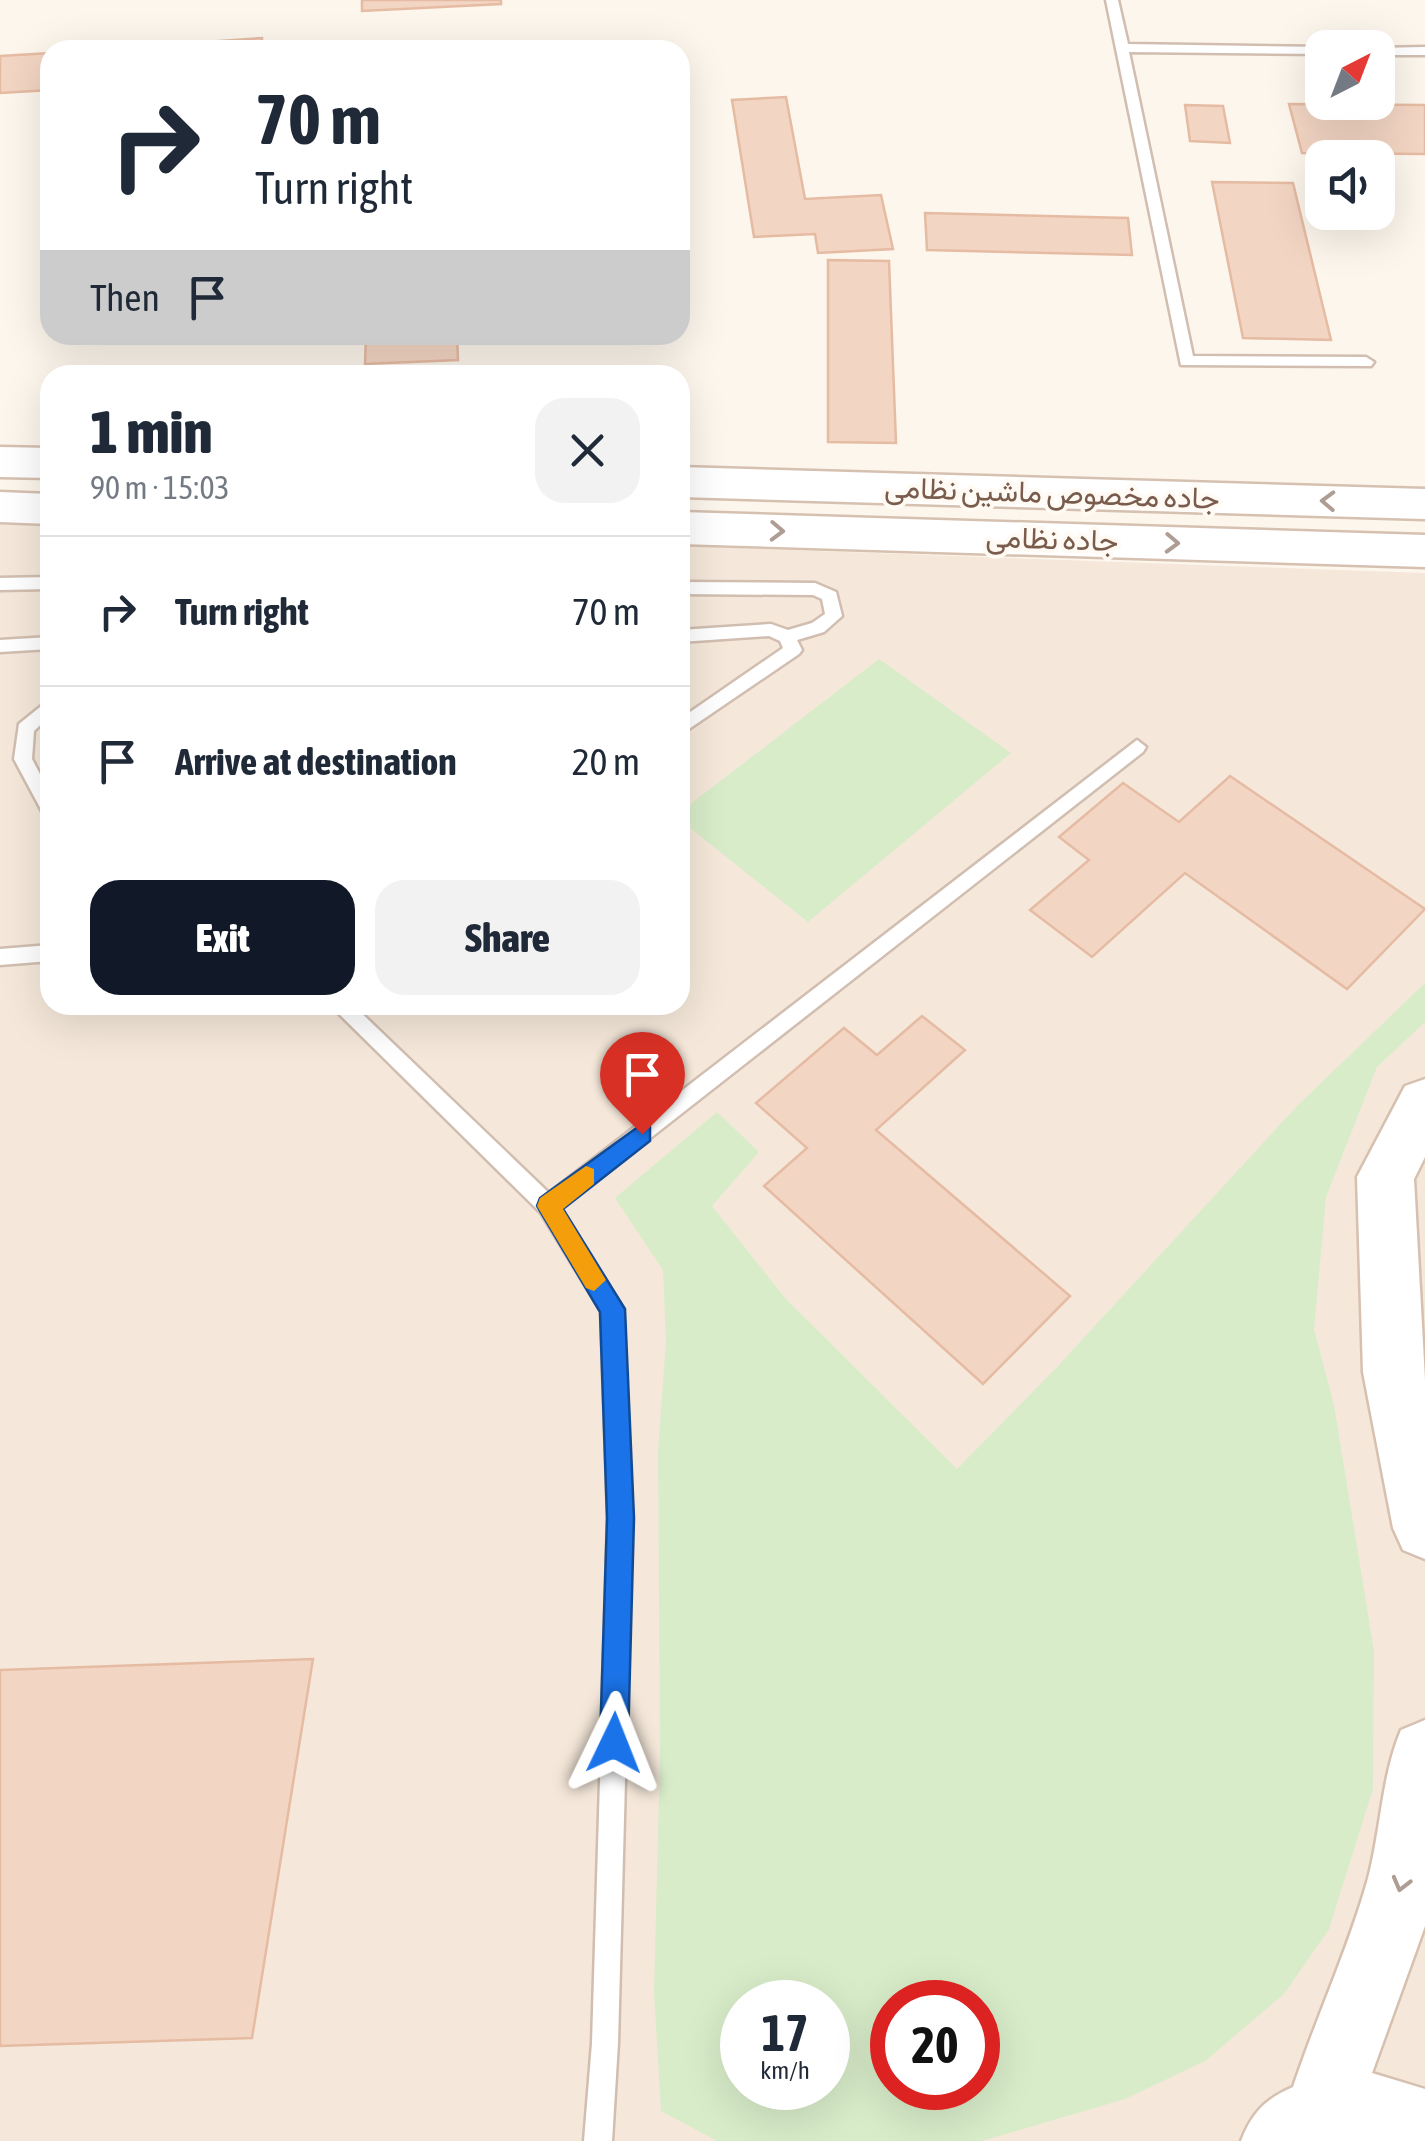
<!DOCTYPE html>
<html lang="en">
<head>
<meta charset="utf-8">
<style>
  :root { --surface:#fff; --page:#f2f2f3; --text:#1f2937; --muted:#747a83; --line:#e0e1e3; --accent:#111827 }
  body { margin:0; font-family:"Asap Condensed",Vazirmatn,sans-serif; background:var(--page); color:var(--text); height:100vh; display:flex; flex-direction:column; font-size:38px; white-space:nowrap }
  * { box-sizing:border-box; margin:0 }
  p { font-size:32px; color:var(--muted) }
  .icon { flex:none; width:55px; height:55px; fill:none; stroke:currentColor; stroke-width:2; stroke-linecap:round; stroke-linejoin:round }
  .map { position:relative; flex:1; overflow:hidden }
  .panel { position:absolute; left:40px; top:365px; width:650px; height:650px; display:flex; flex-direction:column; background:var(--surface); border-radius:30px; box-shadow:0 10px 40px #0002 }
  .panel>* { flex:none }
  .top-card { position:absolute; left:40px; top:40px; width:650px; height:305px; border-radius:30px; box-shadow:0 10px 40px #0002; background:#fff; color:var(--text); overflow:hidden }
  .needle { width:65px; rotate:42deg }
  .fabs { position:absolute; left:1305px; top:30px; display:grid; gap:20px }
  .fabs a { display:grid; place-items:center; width:90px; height:90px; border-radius:20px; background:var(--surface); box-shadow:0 10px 40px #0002; font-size:50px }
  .speed { position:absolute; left:720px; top:1980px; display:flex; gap:20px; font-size:50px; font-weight:700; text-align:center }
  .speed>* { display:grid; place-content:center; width:130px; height:130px; border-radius:50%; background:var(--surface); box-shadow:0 10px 40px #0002; line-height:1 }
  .speed small { font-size:25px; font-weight:400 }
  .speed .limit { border:15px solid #d22; background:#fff; color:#111 }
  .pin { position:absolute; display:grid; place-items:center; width:85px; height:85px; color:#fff; margin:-102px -42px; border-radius:50% 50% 50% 0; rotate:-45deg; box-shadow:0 0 10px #0007 }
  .pin .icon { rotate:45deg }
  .me { position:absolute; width:110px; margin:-55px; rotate:2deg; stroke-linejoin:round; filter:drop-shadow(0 0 8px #0008) }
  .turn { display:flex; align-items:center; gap:35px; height:210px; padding:0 50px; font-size:45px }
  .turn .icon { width:130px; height:130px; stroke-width:2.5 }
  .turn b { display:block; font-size:70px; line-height:85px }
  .then { display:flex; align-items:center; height:95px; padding:0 50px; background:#0003; gap:20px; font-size:38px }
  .round { display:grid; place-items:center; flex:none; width:105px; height:105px; border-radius:30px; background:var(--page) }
  .overview { display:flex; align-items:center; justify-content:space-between; height:170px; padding:0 50px }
  h1 { font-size:60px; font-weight:800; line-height:75px }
  .action { display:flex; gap:20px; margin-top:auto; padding:20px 50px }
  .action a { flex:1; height:115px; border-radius:30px; background:var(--accent); color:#fff; font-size:40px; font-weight:800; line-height:115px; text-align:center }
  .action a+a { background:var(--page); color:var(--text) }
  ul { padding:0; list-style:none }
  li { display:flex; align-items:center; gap:30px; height:150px; padding:0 50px; border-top:2px solid var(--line) }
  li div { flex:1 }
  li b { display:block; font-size:38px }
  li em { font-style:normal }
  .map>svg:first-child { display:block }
  .residential { fill:#f5e8da; fill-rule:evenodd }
  .green { fill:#d8ecc9; fill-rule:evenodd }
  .building { fill:#f3d5c3; stroke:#e6bba3; stroke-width:2.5 }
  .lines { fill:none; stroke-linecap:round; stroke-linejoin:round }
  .lane-casing { stroke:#d1beb0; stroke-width:5 }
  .secondary-casing { stroke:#d6c0b0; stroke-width:5 }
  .lane { fill:#fff; fill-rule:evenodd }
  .secondary { fill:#fff; fill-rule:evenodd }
  .oneway { stroke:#af9d94 }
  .route { fill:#1a73e8; stroke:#114b97; stroke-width:2.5 }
  .slow { fill:#f59e0b }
  .labels { text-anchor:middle; stroke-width:8; stroke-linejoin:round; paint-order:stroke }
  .street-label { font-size:30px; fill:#7a5c4d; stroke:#fffaf3 }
</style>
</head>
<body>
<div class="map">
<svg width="1425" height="2141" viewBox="0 0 1425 2141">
  <rect width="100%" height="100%" fill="#fdf6ec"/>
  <path class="residential" d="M0,522l50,2v481h630v-459l745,27v1568h-1425zM742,2002h86v86h-86zM892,2002h86v86h-86z"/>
  <g class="green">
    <polygon points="879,659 1011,753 808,922 680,820 680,812"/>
    <path d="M1425,983v39l-48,45 -51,130 -12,132 20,76 40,246 -1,138 -44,140 -45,65 -79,67 -80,38 -143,42h-265l-56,-30 -7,-119 6,-238 -2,-303 8,-110 -3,-71 -48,-72 102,-86 42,40 -47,54 73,92 172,171 101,-103 239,-260zM742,2002h86v86h-86zM892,2002h86v86h-86z"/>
  </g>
  <g class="building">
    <polygon points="362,0 501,0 501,4 362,11"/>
    <polygon points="262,38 262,50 89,50"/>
    <polygon points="50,53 50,90 0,93 0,56"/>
    <polygon points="786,97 805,199 881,195 893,249 818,253 815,234 754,237 732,100"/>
    <polygon points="1289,104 1425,105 1425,154 1302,153"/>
    <polygon points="1185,105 1223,106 1230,143 1190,141"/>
    <polygon points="1212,182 1293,183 1331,340 1243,338"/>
    <polygon points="925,213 1128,218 1132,255 927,250"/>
    <polygon points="828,260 889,261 896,443 828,442"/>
    <polygon points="366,335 457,335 458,360 365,364"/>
    <polygon points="1230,776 1425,909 1347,989 1185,873 1092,957 1030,910 1089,860 1059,837 1123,783 1179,822"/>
    <polygon points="922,1016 965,1050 876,1130 1070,1296 983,1384 764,1186 807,1148 756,1103 844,1028 877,1055"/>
    <polygon points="313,1659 252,2038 0,2046 0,1670"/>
  </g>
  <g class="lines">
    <defs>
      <g id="lane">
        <polygon points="1106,0 1118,0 1128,44 1327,47 1322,48 1322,54 1129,52 1193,356 1366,357 1374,362 1371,366 1181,365"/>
        <polygon points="1425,47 1425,55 1378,55 1376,48"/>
        <polygon points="50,577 50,589 0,590 0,578"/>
        <polygon points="680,582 815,583 836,592 842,616 824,632 797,640 802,650 799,654 680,735 680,719 783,648 780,641 769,636 680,642 680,630 771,624 788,630 812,623 825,614 822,599 813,595 680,594"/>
        <polygon points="50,637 50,649 0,652 0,640"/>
        <polygon points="50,699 50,716 34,731 32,759 50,793 50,817 44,815 14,759 19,724"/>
        <polygon points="1137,740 1146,747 1143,752 561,1208 623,1309 632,1518 618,2043 612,2141 584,2141 592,2043 608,1518 601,1311 541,1213 330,1005 353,1005 549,1193"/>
        <polygon points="50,945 50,961 0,965 0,949"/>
      </g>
      <g id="secondary">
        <polygon points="0,447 50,448 50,478 0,477"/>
        <polygon points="680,467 1425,489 1425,519 680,497"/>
        <polygon points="0,492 50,494 50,524 0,522"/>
        <polygon points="680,512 1425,535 1425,567 680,544"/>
        <polygon points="1425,1079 1425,1157 1414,1179 1425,1380 1425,1559 1403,1550 1393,1528 1363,1372 1357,1177 1405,1086"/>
        <path d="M1425,1720v206l-53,147 53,16v52h-184c11,-28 24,-42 52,-54 23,-69 54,-135 74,-205 14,-50 14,-105 34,-152z"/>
      </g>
    </defs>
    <use href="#lane" class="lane-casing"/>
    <use href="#secondary" class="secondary-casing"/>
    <use href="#lane" class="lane"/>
    <use href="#secondary" class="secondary"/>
  </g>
  <defs><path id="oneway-chevron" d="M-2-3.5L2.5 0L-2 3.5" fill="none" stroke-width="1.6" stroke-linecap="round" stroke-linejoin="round" transform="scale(2.5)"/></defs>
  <g class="oneway">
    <use href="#oneway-chevron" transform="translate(1328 501) rotate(-178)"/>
    <use href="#oneway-chevron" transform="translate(777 531) rotate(2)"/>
    <use href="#oneway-chevron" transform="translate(1172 543) rotate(2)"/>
    <use href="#oneway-chevron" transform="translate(1401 1884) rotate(105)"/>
  </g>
  <polygon class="route" points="642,1124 650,1127 650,1141 563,1209 625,1309 634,1518 628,1743 624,1753 614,1757 604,1753 600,1743 607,1518 600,1312 537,1206 540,1198"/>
  <polygon class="slow" points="586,1166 594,1169 594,1184 563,1209 606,1280 594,1291 586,1288 537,1206 540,1198"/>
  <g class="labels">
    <g class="street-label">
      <text transform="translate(1052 493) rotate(2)" y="10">جاده مخصوص ماشین نظامی</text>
      <text transform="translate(1052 539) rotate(2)" y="10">جاده نظامی</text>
    </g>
  </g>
</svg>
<div class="fabs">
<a><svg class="needle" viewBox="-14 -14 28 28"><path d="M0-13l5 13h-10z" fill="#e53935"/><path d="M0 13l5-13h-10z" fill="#747a83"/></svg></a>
<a><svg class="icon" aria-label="sound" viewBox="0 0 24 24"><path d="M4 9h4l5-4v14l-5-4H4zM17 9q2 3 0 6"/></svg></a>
</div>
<div class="speed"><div>17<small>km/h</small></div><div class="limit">20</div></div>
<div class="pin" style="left:642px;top:1134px;background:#d93025"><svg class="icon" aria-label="arrive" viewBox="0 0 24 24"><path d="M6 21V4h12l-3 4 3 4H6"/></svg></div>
<svg class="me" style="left:614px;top:1743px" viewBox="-20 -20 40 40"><path d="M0-17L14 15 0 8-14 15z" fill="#1a73e8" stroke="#fff" stroke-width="4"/></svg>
<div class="top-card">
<div class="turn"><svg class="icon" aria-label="right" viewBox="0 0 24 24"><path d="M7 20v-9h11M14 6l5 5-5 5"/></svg><div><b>70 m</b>Turn right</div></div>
<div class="then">Then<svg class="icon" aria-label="arrive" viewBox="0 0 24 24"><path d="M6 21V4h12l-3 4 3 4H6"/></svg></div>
</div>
<section class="panel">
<div class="overview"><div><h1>1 min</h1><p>90 m · 15:03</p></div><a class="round"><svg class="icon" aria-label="close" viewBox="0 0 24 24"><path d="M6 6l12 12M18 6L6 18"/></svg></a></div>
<ul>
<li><svg class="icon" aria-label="right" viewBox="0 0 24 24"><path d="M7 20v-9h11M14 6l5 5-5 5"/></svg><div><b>Turn right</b></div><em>70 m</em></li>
<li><svg class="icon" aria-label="arrive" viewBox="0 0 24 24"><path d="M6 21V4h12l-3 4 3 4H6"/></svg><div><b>Arrive at destination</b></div><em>20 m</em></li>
</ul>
<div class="action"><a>Exit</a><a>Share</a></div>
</section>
</div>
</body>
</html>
